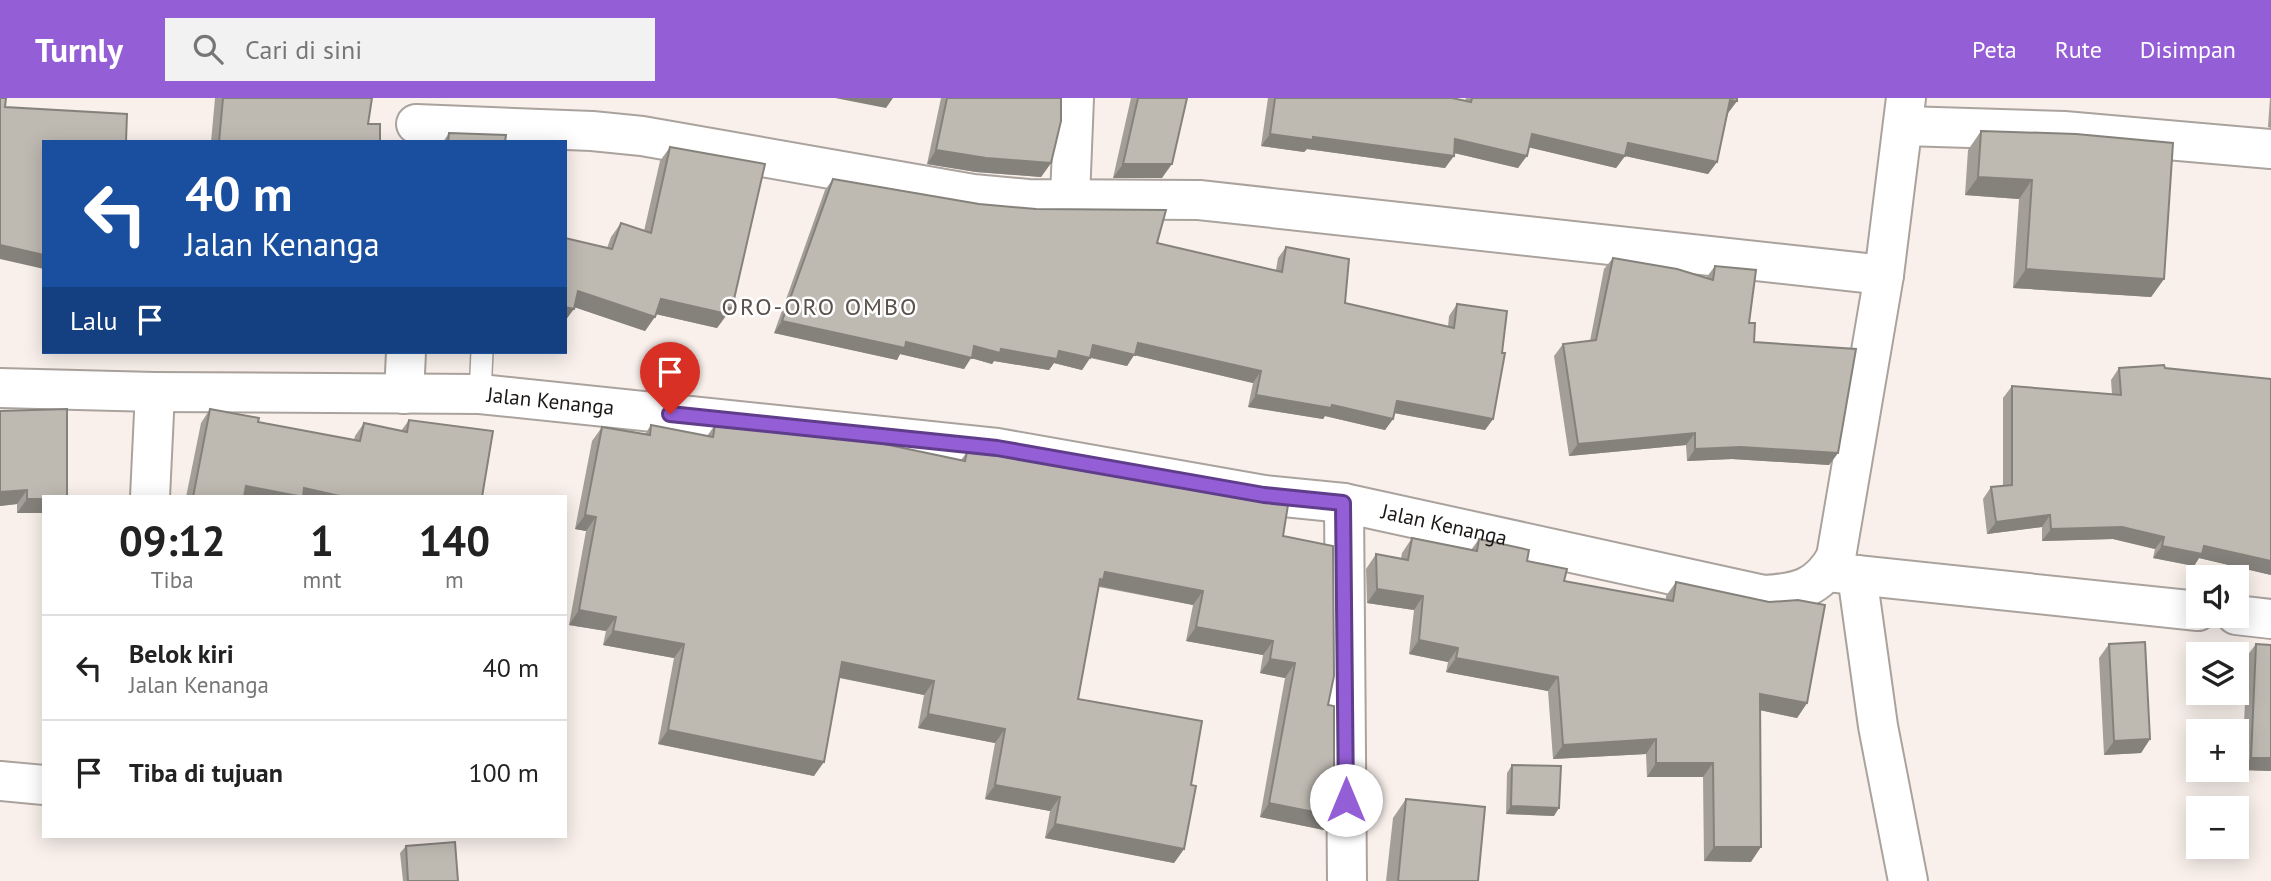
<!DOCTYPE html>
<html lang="id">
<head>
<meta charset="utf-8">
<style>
  :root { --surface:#fff; --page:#f2f2f2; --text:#222; --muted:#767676; --line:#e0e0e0; --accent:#945ed6 }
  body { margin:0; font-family:"PT Sans",sans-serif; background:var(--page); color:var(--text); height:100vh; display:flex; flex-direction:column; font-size:26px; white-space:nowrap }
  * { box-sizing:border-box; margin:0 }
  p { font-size:23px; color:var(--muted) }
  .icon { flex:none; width:38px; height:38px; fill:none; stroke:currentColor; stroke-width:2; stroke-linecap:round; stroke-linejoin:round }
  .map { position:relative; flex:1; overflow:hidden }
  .panel { position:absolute; left:42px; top:397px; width:525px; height:343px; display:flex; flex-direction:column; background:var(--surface); border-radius:0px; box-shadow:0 4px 18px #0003 }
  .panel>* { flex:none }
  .guide { position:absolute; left:42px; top:42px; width:525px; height:214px; border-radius:0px; box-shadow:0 4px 18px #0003; background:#1a4fa0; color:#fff; overflow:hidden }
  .buttons { position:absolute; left:2186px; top:467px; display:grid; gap:14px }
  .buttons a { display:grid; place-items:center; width:63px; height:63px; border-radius:0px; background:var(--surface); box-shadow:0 4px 18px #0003; font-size:35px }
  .pin { position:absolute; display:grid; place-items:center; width:60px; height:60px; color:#fff; margin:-72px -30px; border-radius:50% 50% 50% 0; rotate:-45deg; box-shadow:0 0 7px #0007 }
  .pin .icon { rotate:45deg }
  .me { position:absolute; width:77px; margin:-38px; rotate:0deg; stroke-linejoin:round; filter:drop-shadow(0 0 5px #0008) }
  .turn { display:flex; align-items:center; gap:24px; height:147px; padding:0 28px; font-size:32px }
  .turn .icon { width:91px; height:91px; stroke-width:2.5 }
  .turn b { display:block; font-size:49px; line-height:60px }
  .then { display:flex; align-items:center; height:66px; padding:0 28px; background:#0003; gap:14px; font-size:26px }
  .eta { display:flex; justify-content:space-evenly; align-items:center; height:119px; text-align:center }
  .eta b { font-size:42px; font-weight:600; line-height:49px }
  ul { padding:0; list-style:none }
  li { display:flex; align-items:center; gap:21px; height:105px; padding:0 28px; border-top:2px solid var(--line) }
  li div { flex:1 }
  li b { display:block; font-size:26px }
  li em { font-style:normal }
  header { display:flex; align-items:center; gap:42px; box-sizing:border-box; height:98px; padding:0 35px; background:var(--accent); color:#fff }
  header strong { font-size:33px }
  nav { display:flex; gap:38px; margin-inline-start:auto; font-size:24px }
  .search { width:490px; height:63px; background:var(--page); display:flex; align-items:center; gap:18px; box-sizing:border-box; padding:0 24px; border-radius:0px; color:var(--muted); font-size:26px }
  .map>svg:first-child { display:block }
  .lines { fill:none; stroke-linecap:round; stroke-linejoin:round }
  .lane-casing { stroke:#aaa29d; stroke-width:24 }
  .street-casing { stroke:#aaa29d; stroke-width:42 }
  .lane { stroke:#fff; stroke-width:21 }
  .street { stroke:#fff; stroke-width:38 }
  .wall { fill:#a39f98 }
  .shaded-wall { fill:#85827c }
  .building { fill:#beb9b1; stroke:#85827c; stroke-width:2 }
  .route-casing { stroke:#603d8b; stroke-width:18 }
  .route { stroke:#945ed6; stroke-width:12 }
  .labels { text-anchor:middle; stroke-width:5; stroke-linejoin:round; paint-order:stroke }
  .street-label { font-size:21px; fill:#1b1816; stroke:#fff }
  .quarter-label { font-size:24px; letter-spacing:2px; fill:#59514d; stroke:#fff }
</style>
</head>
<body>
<header>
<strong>Turnly</strong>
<div class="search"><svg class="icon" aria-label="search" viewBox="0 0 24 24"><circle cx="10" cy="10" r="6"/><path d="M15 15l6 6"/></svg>Cari di sini</div>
<nav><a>Peta</a><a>Rute</a><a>Disimpan</a></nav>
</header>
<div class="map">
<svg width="2271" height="783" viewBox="0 0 2271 783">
  <rect width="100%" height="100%" fill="#f9f0eb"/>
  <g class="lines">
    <defs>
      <polyline id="lane" points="480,296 482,254"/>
      <g id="street">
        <polyline points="416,26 592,33 642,38 973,96 1028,101 1199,102 1884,177"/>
        <polyline points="1904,28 2064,33 2271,51"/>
        <polyline points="1070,100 1074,0"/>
        <path id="s1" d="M0,290l155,4 325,2 517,54 267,47 80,8 420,92c34,-2 55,-7 72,-38l48,-282 22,-177"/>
        <polyline points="404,296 406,254"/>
        <polyline points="150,399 155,294"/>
        <polyline points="1344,405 1347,783"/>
        <polyline points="1828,474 2198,513"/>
        <polyline points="1857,477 1878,628 1908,783"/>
        <polyline points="2236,517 2271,521"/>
        <polyline points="0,683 44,687"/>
      </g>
    </defs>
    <use href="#lane" class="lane-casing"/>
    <use href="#street" class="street-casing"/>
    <use href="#lane" class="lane"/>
    <use href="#street" class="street"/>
  </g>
  <g class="wall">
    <polygon points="215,0 372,0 368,26 380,44 211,44"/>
    <polygon points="941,0 1061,0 1051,65 1041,79 976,74 927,66"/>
    <polygon points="1131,0 1187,0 1162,80 1113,80"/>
    <polygon points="1268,0 1452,0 1465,3 1466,0 1737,0 1737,3 1728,15 1717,64 1708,76 1625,58 1616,70 1529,49 1518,70 1454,55 1445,70 1307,51 1304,54 1261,48"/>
    <polygon points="2270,0 2271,0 2271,30 2268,29"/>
    <polygon points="1981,33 2164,181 2151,199 2013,190 2019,101 1965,97 1968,52"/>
    <polygon points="449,35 505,44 443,44"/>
    <polygon points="670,49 722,225 721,224 717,230 656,216 645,233 574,209 565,223 565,140 607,150 611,139 621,125 644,133 660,63"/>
    <polygon points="833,81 1157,145 1276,172 1278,160 1286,149 1345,205 1448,229 1449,218 1457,206 1493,321 1485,332 1394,315 1393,321 1385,332 1325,318 1323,321 1248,309 1253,285 1134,257 1127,268 1090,260 1082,272 1054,265 1049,272 994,263 992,266 971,260 964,271 900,256 897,262 774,235 825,92"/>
    <polygon points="1613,160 1706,180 1715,168 1749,225 1754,244 1838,355 1829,367 1732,361 1687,363 1686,347 1569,358 1554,258 1563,246 1590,243 1604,171"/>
    <polygon points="2119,270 2165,270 2271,281 2271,477 2199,460 2194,468 2153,460 2155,451 2113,441 2042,443 2042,429 1987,436 1983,401 1991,389 2003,388 2003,300 2012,288 2112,296 2111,282"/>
    <polygon points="210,311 258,324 354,342 355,338 364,325 401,333 409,322 482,399 186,399 201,325"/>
    <polygon points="0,313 67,399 17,415 17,406 0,408"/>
    <polygon points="651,327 707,338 715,327 961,362 967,354 1283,438 1328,607 1334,718 1324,732 1260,719 1285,580 1260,575 1263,557 1186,543 1193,507 1099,489 1078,601 1191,687 1184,751 1174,765 1045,740 1050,713 985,701 995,645 918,630 924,597 839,580 814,678 658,646 674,560 603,547 606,533 569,527 586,433 575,431 592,343 602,329 645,336"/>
    <polygon points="1412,440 1471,452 1479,441 1527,463 1564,483 1666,502 1666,498 1676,484 1807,605 1797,620 1760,612 1751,764 1704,763 1703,679 1647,679 1646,656 1553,661 1548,593 1446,574 1448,564 1409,556 1414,512 1367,505 1366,471 1376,456 1401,461 1402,455"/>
    <polygon points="2109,546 2150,641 2141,655 2104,657 2099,560"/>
    <polygon points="2256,546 2271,547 2271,673 2242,672 2247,558"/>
    <polygon points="1512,667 1554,718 1506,716 1507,675"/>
    <polygon points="1406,701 1478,783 1386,783 1393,720"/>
    <polygon points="406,748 458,783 403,783 400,755"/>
  </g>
  <g class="shaded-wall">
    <polygon points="835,0 893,0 886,10"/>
    <polygon points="1730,2 1737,3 1728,15"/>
    <polygon points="1270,36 1313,39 1454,58 1445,70 1307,51 1304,54 1261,48"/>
    <polygon points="1532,36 1628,45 1717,64 1708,76 1625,58 1616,70 1523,48"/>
    <polygon points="1455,41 1527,58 1518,70 1446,53"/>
    <polygon points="936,52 1051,65 1041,79 976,74 927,66"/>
    <polygon points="1123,66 1172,66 1162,80 1113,80"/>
    <polygon points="1978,79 2032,82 2019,101 1965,97"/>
    <polygon points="0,147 44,157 44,171 0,161"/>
    <polygon points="2026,171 2164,181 2151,199 2013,190"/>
    <polygon points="578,193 655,219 645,233 568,207"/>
    <polygon points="661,201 728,210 732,210 717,230 651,215"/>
    <polygon points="565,209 574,211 565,223"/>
    <polygon points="782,223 906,244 974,248 1001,251 1059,253 1090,260 1082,272 1054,265 1049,272 994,263 992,266 971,260 964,271 900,256 897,262 774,235"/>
    <polygon points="1138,245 1261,273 1253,285 1134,257 1127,268 1085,258 1093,247"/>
    <polygon points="1256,297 1332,307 1393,321 1385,332 1325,318 1323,321 1248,309"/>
    <polygon points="1397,303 1493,321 1485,332 1389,314"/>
    <polygon points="1695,335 1686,347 1569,358 1578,346"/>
    <polygon points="1741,349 1838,355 1829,367 1732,361 1687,363 1695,351"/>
    <polygon points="246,388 304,390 344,399 239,399"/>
    <polygon points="27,392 17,406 0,408 0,394"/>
    <polygon points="27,401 44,401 44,415 17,415"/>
    <polygon points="585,417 596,419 586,433 575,431"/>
    <polygon points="2050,417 2042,429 1987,436 1996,424"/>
    <polygon points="2122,429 2164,439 2155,451 2113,441 2042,443 2051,431"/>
    <polygon points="2162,448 2204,448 2271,463 2271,477 2199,460 2194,468 2153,460"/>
    <polygon points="1105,474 1203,493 1193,507 1099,488 1093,496"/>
    <polygon points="1377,491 1423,498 1414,512 1367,505"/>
    <polygon points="579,512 616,519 606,533 569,527"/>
    <polygon points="1196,529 1273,543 1263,557 1186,543"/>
    <polygon points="613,533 684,546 674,560 603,547"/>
    <polygon points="1419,542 1458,550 1448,564 1409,556"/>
    <polygon points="1456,560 1558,579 1548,593 1446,574"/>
    <polygon points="1270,561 1295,565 1285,580 1260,575"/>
    <polygon points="842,564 934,583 924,597 832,578"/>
    <polygon points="1760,596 1807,605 1797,620 1750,610"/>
    <polygon points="928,616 1005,631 995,645 918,630"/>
    <polygon points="668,632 824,664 814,678 658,646"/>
    <polygon points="1656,641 1646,656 1553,661 1563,647"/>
    <polygon points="2150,641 2141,655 2104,657 2114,643"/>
    <polygon points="2251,660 2271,660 2271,673 2242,672"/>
    <polygon points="1656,665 1713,665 1703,679 1647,679"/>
    <polygon points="995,687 1060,699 1050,713 985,701"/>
    <polygon points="1269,705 1334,718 1324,732 1260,719"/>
    <polygon points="1511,708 1559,710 1554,718 1506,716"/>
    <polygon points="1055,726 1184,751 1174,765 1045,740"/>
    <polygon points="1714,749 1761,749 1751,764 1704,763"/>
  </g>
  <g class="building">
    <polygon points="0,0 6,0 5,9 127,16 126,44 44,44 44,157 0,147"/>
    <polygon points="223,0 372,0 368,26 380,26 380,44 219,44"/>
    <polygon points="947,0 1061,0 1061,23 1051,65 986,60 936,52"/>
    <polygon points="1138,0 1187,0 1172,66 1123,66"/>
    <polygon points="1275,0 1452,0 1471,4 1472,0 1737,0 1737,3 1730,2 1717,64 1628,45 1625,58 1532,36 1527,58 1455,41 1454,58 1313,39 1313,42 1270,36"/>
    <polygon points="1981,33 2076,36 2173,45 2164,181 2026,171 2032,82 1978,79"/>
    <polygon points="449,35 506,37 505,44 448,44"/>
    <polygon points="670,49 765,66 732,210 728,210 727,216 661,201 655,219 578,193 574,211 565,209 565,140 612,151 621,125 651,135"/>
    <polygon points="833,81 979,106 1036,111 1166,112 1157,145 1282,174 1286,149 1349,161 1345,205 1454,230 1457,206 1507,213 1502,255 1505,255 1493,321 1397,303 1393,321 1332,307 1331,310 1256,297 1261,273 1138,245 1135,257 1093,247 1090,260 1059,253 1057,261 1001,251 1000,255 974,248 972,260 906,244 905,250 782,223"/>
    <polygon points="1613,160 1677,171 1713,182 1715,168 1756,172 1749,225 1755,225 1754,244 1856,251 1838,355 1741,349 1695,351 1695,335 1578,346 1563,246 1596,242"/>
    <polygon points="2164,267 2165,270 2271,281 2271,463 2204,448 2202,456 2162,448 2164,439 2122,429 2051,431 2050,417 1996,424 1991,389 2012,387 2012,288 2121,297 2119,270"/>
    <polygon points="67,311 67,399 44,399 44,401 27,401 27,392 0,394 0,313"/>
    <polygon points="210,311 259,320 258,324 360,343 364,325 407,334 409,322 493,333 482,399 344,399 304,390 303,399 246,388 244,399 193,399"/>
    <polygon points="651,327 713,339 715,327 870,343 965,363 967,354 1004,357 1288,407 1283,438 1333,448 1334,578 1328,607 1334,608 1334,718 1269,705 1295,565 1270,561 1273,543 1196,529 1203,493 1105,474 1103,482 1100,481 1078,601 1202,623 1191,687 1196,688 1184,751 1055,726 1060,699 995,687 1005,631 928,616 934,583 842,564 824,664 668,632 684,546 613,533 616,519 579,512 596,419 585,417 602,329 650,337"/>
    <polygon points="1412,440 1477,453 1479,441 1529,452 1527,463 1567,471 1564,483 1673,503 1676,484 1769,504 1798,502 1825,507 1807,605 1760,596 1761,749 1714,749 1713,665 1656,665 1656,641 1563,647 1558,579 1456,560 1458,550 1419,542 1423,498 1377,491 1376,456 1408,462"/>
    <polygon points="2145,544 2150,641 2114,643 2109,546"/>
    <polygon points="2256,546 2271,547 2271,660 2251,660"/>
    <polygon points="1512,667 1561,668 1559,710 1511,708"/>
    <polygon points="1406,701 1485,709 1478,783 1398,783"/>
    <polygon points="455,744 458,783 408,783 406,748"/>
  </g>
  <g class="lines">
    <defs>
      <polyline id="route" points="670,316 997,350 1264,397 1343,405 1346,702"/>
    </defs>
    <use href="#route" class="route-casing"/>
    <use href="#route" class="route"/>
  </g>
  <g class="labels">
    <g class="street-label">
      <text dy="7" stroke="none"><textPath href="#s1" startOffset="551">Jalan Kenanga</textPath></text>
      <text dy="7" stroke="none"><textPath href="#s1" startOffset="1454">Jalan Kenanga</textPath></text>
    </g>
    <g class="quarter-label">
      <text x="820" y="217">ORO-ORO OMBO</text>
    </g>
  </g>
</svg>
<div class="buttons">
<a><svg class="icon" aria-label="sound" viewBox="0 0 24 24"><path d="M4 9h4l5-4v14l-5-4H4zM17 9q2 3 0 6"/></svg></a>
<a><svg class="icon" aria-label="layers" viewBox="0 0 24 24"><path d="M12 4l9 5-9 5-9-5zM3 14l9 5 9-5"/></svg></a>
<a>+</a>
<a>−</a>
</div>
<div class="pin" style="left:670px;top:316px;background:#d93025"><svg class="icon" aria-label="arrive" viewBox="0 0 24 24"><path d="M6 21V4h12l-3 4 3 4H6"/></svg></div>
<svg class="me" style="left:1346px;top:702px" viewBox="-20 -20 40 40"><circle r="19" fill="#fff"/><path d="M0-13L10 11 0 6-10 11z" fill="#945ed6"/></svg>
<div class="guide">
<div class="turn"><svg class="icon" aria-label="left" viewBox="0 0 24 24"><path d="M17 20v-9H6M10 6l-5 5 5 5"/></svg><div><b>40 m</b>Jalan Kenanga</div></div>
<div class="then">Lalu<svg class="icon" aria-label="arrive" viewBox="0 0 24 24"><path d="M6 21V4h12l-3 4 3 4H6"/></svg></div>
</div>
<section class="panel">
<div class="eta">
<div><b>09:12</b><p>Tiba</p></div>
<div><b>1</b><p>mnt</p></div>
<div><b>140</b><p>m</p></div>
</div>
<ul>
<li><svg class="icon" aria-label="left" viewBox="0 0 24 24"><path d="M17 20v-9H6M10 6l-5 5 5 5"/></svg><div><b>Belok kiri</b><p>Jalan Kenanga</p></div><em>40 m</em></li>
<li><svg class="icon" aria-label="arrive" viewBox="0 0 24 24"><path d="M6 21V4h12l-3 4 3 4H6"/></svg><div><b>Tiba di tujuan</b></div><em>100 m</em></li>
</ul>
</section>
</div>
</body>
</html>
